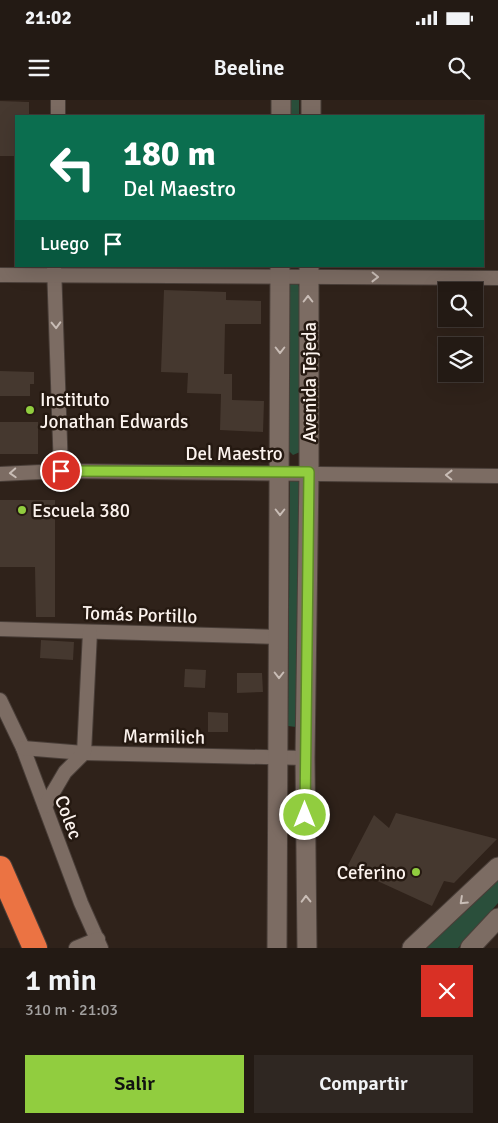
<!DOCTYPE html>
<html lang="es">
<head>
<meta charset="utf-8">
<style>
  :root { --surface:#231a14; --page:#2f2722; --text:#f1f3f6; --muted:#a3a1a0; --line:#403834; --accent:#91cd3f }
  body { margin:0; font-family:Signika,sans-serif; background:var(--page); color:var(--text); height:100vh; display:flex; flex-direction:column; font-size:19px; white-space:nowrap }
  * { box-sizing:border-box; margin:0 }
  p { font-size:16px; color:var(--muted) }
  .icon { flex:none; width:28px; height:28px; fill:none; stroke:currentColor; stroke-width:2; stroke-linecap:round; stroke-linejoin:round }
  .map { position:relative; height:848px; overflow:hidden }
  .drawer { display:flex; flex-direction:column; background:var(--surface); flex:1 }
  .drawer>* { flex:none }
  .guide { position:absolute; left:15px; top:15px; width:469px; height:152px; border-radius:0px; box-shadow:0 5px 20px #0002,0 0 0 1px var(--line); background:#0b6e4f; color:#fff; overflow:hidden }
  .buttons { position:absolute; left:438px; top:182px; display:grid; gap:10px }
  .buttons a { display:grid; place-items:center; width:45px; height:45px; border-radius:0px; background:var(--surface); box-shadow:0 5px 20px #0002,0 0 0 1px var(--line); font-size:25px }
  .pin { position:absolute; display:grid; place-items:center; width:42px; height:42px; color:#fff; margin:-21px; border:2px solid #fff; border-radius:50%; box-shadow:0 1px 5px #0007 }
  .me { position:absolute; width:55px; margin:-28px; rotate:0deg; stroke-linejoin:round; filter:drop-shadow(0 0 4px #0008) }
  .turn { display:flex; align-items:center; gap:18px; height:105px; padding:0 25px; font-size:22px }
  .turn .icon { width:65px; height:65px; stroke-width:2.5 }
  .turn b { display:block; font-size:35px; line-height:42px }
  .then { display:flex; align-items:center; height:48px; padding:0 25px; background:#0003; gap:10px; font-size:19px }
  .round { display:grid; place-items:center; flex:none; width:52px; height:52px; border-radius:0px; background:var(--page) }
  .headline { display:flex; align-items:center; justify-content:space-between; height:85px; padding:0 25px }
  h1 { font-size:30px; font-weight:600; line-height:38px }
  .primary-button { display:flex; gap:10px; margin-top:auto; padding:10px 25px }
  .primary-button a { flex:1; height:58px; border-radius:0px; background:var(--accent); color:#111; font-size:20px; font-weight:600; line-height:58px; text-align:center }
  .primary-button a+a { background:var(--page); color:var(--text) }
  .status { display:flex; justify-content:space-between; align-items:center; height:35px; padding:0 25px; background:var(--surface); direction:ltr }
  .status svg { height:14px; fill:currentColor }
  header { display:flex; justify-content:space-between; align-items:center; height:65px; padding:0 25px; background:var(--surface); font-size:22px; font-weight:600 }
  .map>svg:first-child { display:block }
  .green { fill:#2a4f3b }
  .building { fill:#45382f }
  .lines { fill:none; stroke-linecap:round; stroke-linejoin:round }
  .street-casing { stroke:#493e38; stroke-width:16 }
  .secondary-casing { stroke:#493e38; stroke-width:21 }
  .highway-casing { stroke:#493e38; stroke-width:26 }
  .street { stroke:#7c6c63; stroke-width:14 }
  .secondary { stroke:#7c6c63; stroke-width:19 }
  .highway { stroke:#eb7343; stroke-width:24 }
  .oneway { stroke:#c9bdb6 }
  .route-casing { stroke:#5e8529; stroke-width:12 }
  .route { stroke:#91cd3f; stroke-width:9 }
  .poi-dot { fill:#91cd3f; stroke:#251911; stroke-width:2 }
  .labels { text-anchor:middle; stroke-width:5; stroke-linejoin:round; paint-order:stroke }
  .street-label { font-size:19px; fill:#fcf3ee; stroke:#251911 }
  .poi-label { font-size:19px; fill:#fcf3ee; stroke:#251911; text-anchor:start }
</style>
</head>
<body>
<div class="status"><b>21:02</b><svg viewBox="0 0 49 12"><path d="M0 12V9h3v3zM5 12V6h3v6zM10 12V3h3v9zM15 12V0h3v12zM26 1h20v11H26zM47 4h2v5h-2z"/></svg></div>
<header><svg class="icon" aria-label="menu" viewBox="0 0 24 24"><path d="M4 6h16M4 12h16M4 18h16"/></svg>Beeline<svg class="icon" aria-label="search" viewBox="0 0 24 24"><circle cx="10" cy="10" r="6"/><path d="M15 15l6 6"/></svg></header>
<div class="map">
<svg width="498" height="848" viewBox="0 0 498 848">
  <rect width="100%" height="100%" fill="#2f221a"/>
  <g class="green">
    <rect x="288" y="0" width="11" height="16"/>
    <polygon points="297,180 299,187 300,352 293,355 288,350 289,181"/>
    <polygon points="290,378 299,378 300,437 296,627 288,626"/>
    <polygon points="498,773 498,803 458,848 422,848"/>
  </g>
  <g class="building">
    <polygon points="0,1 29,2 29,16 16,16 16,56 0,56"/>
    <polygon points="164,190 226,192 226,200 261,201 261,224 225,224 224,274 232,274 232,300 264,301 263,332 220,330 221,294 187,293 188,273 161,272"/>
    <polygon points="0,271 34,272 34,284 30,284 30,296 0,296"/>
    <rect x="0" y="322" width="38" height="32"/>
    <polygon points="0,400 55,400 55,517 36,517 35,467 0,467"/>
    <polygon points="41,540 74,542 73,560 40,558"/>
    <polygon points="185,569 206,570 205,588 184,587"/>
    <polygon points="237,573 262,573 263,592 237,593"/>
    <polygon points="208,612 228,613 228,632 208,632"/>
    <polygon points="396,713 497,739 454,783 444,781 432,806 347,767 374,715 389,728"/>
  </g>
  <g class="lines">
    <defs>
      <g id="street">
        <polyline points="58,16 58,0"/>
        <polyline points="54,166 61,371"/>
        <polyline points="0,175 498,178"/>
        <polyline points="0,374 61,371 498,376"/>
        <polyline points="0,529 279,537"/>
        <polyline points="0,600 23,648 81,803 101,848"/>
        <polyline points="23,648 84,653 305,658"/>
        <polyline points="45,706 65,672 84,653 90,532"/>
        <polyline points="76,848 98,839"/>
      </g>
      <g id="secondary">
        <polyline points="281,16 281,0"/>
        <polyline points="311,16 311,0"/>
        <polyline points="277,848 280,166"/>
        <polyline points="307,848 305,658 309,372 309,166"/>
        <polyline points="412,848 498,767"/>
        <polyline points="470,848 498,818"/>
      </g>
      <polyline id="highway" points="0,768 35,848"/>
    </defs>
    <use href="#street" class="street-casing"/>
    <use href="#secondary" class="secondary-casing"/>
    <use href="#highway" class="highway-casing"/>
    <use href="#street" class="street"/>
    <use href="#secondary" class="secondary"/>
    <use href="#highway" class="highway"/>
  </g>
  <defs><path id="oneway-chevron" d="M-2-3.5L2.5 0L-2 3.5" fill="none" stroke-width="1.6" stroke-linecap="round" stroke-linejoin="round" transform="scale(1.25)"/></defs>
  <g class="oneway">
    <use href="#oneway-chevron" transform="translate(375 177) rotate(1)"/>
    <use href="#oneway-chevron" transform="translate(308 199) rotate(-90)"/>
    <use href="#oneway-chevron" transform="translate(56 225) rotate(88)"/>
    <use href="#oneway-chevron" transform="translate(280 250) rotate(90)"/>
    <use href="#oneway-chevron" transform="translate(13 373) rotate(177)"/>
    <use href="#oneway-chevron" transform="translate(449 375) rotate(-179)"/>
    <use href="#oneway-chevron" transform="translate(280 412) rotate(90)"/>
    <use href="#oneway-chevron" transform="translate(279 575) rotate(90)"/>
    <use href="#oneway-chevron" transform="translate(306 799) rotate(-91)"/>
    <use href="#oneway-chevron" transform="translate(463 801) rotate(137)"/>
  </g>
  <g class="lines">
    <defs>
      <polyline id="route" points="61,371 309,372 305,715"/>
    </defs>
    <use href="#route" class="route-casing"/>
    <use href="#route" class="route"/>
  </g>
  <g class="poi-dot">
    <circle cx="30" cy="310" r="5"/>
    <circle cx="22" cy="410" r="5"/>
    <circle cx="416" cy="772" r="5"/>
  </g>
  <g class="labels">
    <g class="street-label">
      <text transform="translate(309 282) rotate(-90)" y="7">Avenida Tejeda</text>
      <text x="234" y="360">Del Maestro</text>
      <text transform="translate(140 514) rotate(2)" y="7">Tomás Portillo</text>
      <text transform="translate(164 636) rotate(1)" y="7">Marmilich</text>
      <text transform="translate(69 717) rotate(69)" y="7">Colec</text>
    </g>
    <g class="poi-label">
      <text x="40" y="306">Instituto<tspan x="40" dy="22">Jonathan Edwards</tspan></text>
      <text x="32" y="417">Escuela 380</text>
      <text x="406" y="779" text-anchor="end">Ceferino</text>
    </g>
  </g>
</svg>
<div class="buttons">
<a><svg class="icon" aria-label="search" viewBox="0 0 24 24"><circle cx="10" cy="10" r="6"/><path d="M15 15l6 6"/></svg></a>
<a><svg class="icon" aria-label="layers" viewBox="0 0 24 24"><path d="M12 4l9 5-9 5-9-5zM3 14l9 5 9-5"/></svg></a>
</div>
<div class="pin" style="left:61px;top:371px;background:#d93025"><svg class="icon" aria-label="arrive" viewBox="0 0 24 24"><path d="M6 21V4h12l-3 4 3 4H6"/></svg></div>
<svg class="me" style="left:305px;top:715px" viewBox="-20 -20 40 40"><circle r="17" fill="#91cd3f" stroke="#fff" stroke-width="3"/><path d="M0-11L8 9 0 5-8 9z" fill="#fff"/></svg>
<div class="guide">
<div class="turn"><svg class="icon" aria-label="left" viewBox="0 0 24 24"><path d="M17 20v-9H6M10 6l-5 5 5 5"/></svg><div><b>180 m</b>Del Maestro</div></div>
<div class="then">Luego<svg class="icon" aria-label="arrive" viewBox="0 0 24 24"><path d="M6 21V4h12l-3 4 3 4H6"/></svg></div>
</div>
</div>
<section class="drawer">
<div class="headline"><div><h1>1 min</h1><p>310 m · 21:03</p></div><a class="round" style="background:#d93025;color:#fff"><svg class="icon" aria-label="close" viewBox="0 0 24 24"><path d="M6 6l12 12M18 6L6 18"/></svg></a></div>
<div class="primary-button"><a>Salir</a><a>Compartir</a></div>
</section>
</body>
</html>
